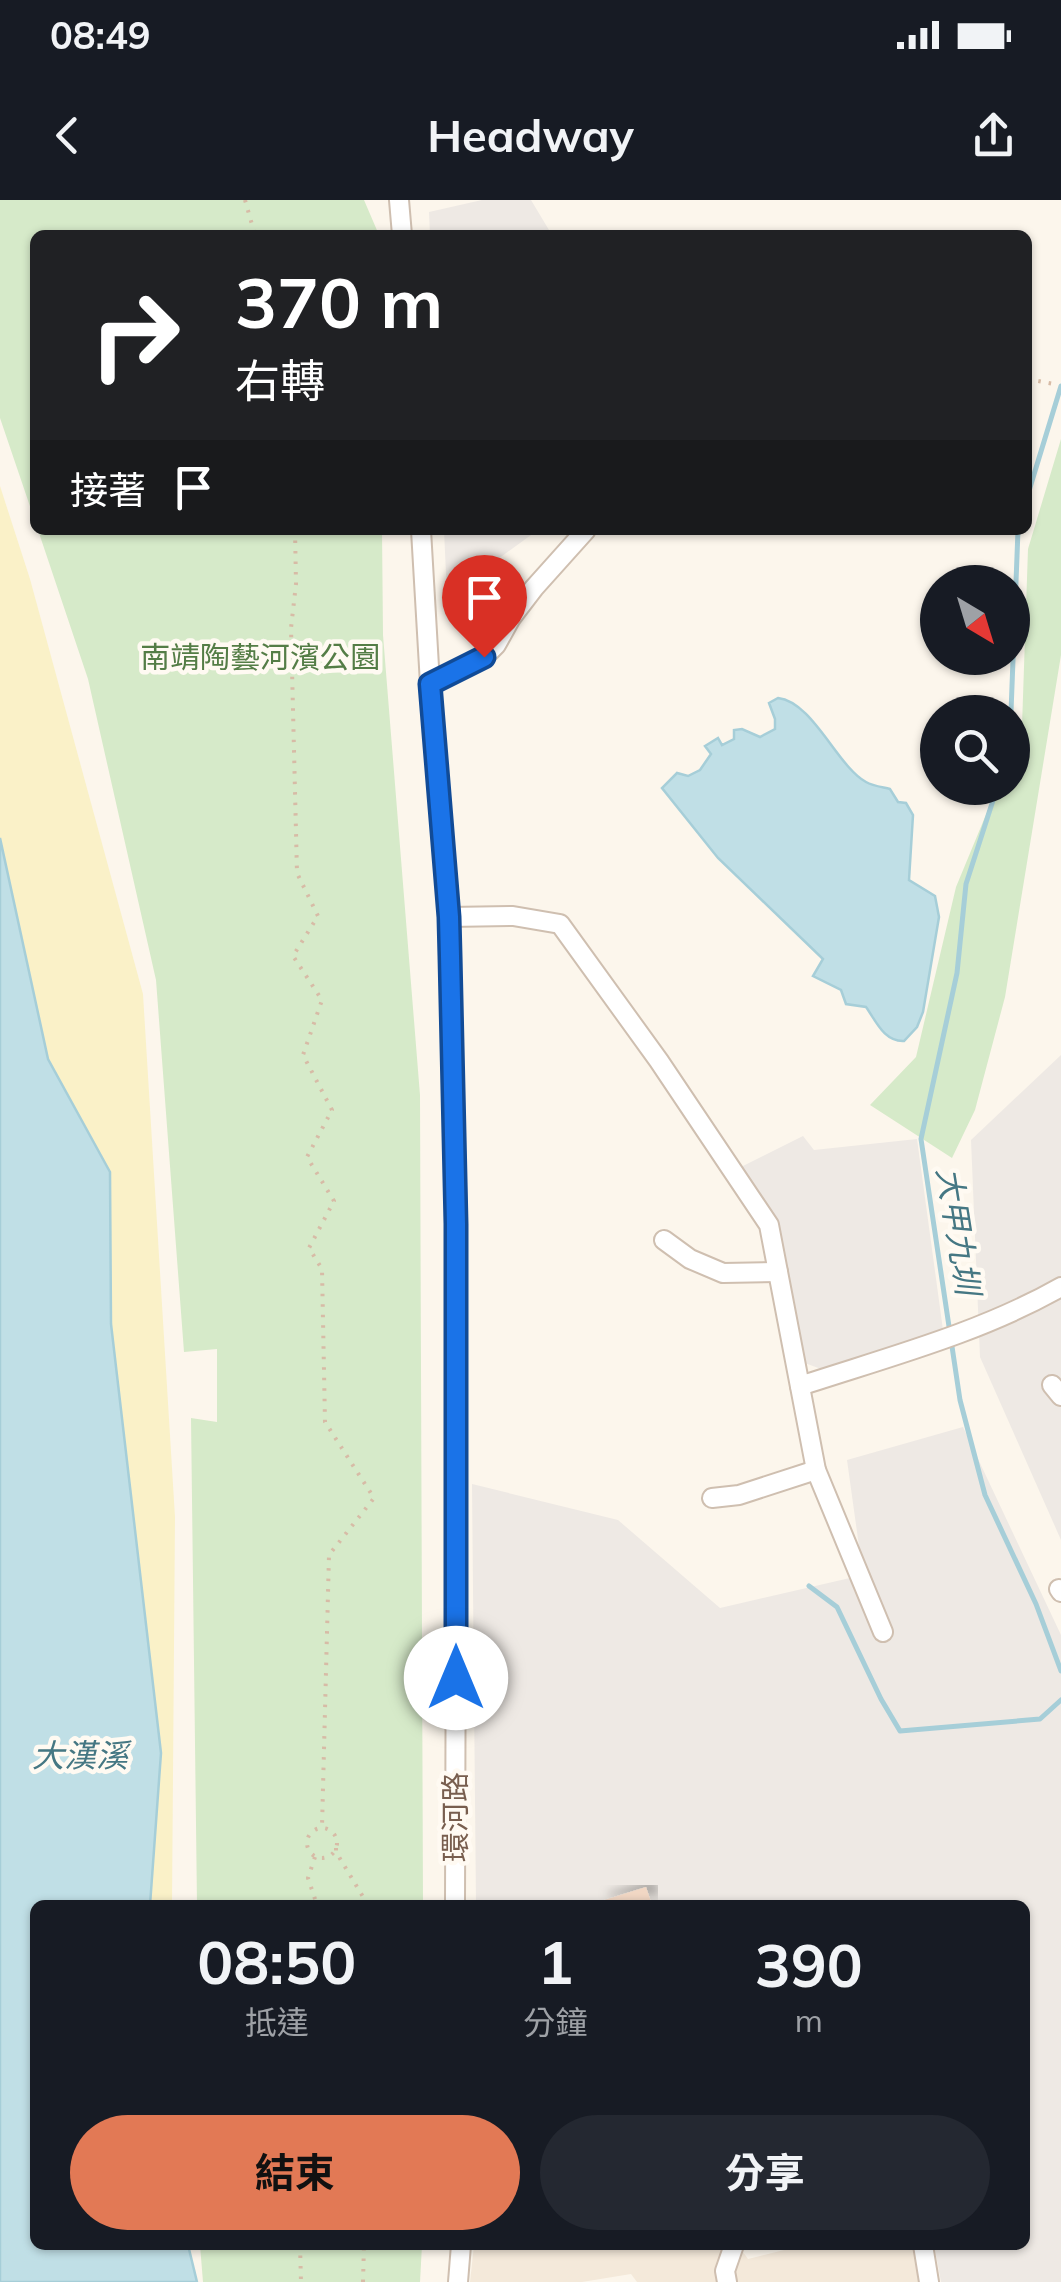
<!DOCTYPE html>
<html lang="zh-TW">
<head>
<meta charset="utf-8">
<style>
  :root { --surface:#171b24; --page:#242831; --text:#f1f3f6; --muted:#9ea1a6; --accent:#e27955 }
  body { margin:0; font-family:Mulish,"Noto Sans TC",sans-serif; background:var(--page); color:var(--text); height:100vh; display:flex; flex-direction:column; font-size:38px; white-space:nowrap }
  * { box-sizing:border-box; margin:0 }
  p { font-size:32px; color:var(--muted) }
  .icon { flex:none; width:55px; height:55px; fill:none; stroke:currentColor; stroke-width:2; stroke-linecap:round; stroke-linejoin:round }
  .map { position:relative; flex:1; overflow:hidden }
  .sheet { position:absolute; left:30px; top:1700px; width:1000px; height:350px; display:flex; flex-direction:column; background:var(--surface); border-radius:15px; box-shadow:0 2px 8px #0004 }
  .sheet>* { flex:none }
  .top-card { position:absolute; left:30px; top:30px; width:1002px; height:305px; border-radius:15px; box-shadow:0 2px 8px #0004; background:#202124; color:#fff; overflow:hidden }
  .needle { width:65px; rotate:142deg }
  .tools { position:absolute; left:920px; top:365px; display:grid; gap:20px }
  .tools a { display:grid; place-items:center; width:110px; height:110px; border-radius:50%; background:var(--surface); box-shadow:0 2px 8px #0004; font-size:50px }
  .pin { position:absolute; display:grid; place-items:center; width:85px; height:85px; color:#fff; margin:-102px -42px; border-radius:50% 50% 50% 0; rotate:-45deg; box-shadow:0 0 10px #0007 }
  .pin .icon { rotate:45deg }
  .me { position:absolute; width:110px; margin:-55px; rotate:0deg; stroke-linejoin:round; filter:drop-shadow(0 0 8px #0008) }
  .turn { display:flex; align-items:center; gap:35px; height:210px; padding:0 40px; font-size:45px }
  .turn .icon { width:130px; height:130px; stroke-width:2.5 }
  .turn b { display:block; font-size:70px; line-height:85px }
  .then { display:flex; align-items:center; height:95px; padding:0 40px; background:#0003; gap:20px; font-size:38px }
  .eta { display:flex; justify-content:space-evenly; align-items:center; height:170px; text-align:center }
  .eta b { font-size:60px; font-weight:700; line-height:70px }
  .cta { display:flex; gap:20px; margin-top:auto; padding:20px 40px }
  .cta a { flex:1; height:115px; border-radius:60px; background:var(--accent); color:#111; font-size:40px; font-weight:700; line-height:115px; text-align:center }
  .cta a+a { background:var(--page); color:var(--text) }
  .status { display:flex; justify-content:space-between; align-items:center; height:70px; padding:0 50px; background:var(--surface); direction:ltr }
  .status svg { height:28px; fill:currentColor }
  header { display:flex; justify-content:space-between; align-items:center; height:130px; padding:0 40px; background:var(--surface); font-size:45px; font-weight:700 }
  .map>svg:first-child { display:block }
  .residential { fill:#f4e9da }
  .industrial { fill:#eee9e4 }
  .green { fill:#d6eac9 }
  .sand { fill:#faf1c8 }
  .water { fill:#c0dfe6; stroke:#a6ced8; stroke-width:2.5 }
  .lines { fill:none; stroke-linecap:round; stroke-linejoin:round }
  .stream { stroke:#a6ced8; stroke-width:5 }
  .building { fill:#f1d7c4; filter:url(#shadow) }
  .minor-casing { stroke:#cfbfb0; stroke-width:22 }
  .path { stroke:#d7bba6; stroke-width:4; stroke-dasharray:2.5 8; stroke-linecap:butt }
  .minor { stroke:#fff; stroke-width:18 }
  .route-casing { stroke:#114b97; stroke-width:25 }
  .route { stroke:#1a73e8; stroke-width:18 }
  .labels { text-anchor:middle; stroke-width:9; stroke-linejoin:round; paint-order:stroke }
  .park-label { font-size:30px; fill:#547d46; stroke:#fffaf2 }
  .street-label { font-size:30px; fill:#785e4e; stroke:#fffaf2 }
  .water-label { font-size:32px; font-style:italic; fill:#457783; stroke:#fffaf2 }
</style>
</head>
<body>
<div class="status"><b>08:49</b><svg viewBox="0 0 49 12"><path d="M0 12V9h3v3zM5 12V6h3v6zM10 12V3h3v9zM15 12V0h3v12zM26 1h20v11H26zM47 4h2v5h-2z"/></svg></div>
<header><svg class="icon" aria-label="back" viewBox="0 0 24 24"><path d="M15 5l-7 7 7 7"/></svg>Headway<svg class="icon" aria-label="share" viewBox="0 0 24 24"><path d="M12 15V3M7 8l5-5 5 5M5 13v7h14v-7"/></svg></header>
<div class="map">
<svg width="1061" height="2082" viewBox="0 0 1061 2082">
  <defs>
    <filter id="shadow"><feDropShadow dx="9" dy="-9" stdDeviation="5" flood-color="#0004"/></filter>
  </defs>
  <rect width="100%" height="100%" fill="#fcf6ec"/>
  <polygon class="residential" points="474,2045 738,2045 748,2059 804,2045 915,2045 922,2082 637,2082 631,2074 582,2082 470,2082"/>
  <g class="industrial">
    <polygon points="482,0 531,0 552,35 430,35 429,12"/>
    <polygon points="444,330 538,330 447,396"/>
    <polygon points="1061,855 1061,1340 980,1157 971,940"/>
    <polygon points="803,936 814,950 917,939 943,1130 821,1169 802,1162 772,1044 737,969"/>
    <polygon points="963,1227 1061,1435 1061,2082 941,2082 934,2045 1025,2045 1025,1705 476,1705 472,1284 618,1320 720,1408 863,1375 847,1260"/>
  </g>
  <g class="green">
    <polygon points="0,0 364,0 379,35 35,35 35,321 0,218"/>
    <polygon points="1061,239 1061,455 1005,797 975,910 952,958 870,905 916,857 956,687 997,588 1012,588 1013,549 1022,526 1028,349"/>
    <polygon points="38,330 382,330 383,435 420,895 423,1705 197,1705 191,1218 217,1222 217,1149 184,1152 156,780 88,479"/>
    <polygon points="200,2045 422,2045 420,2082 203,2082"/>
  </g>
  <polygon class="sand" points="0,286 30,379 143,794 175,1317 172,1705 35,1705 0,1990"/>
  <g class="water">
    <path d="M778,498c35,4 59,68 88,84 7,4 16,5 24,7l8,13 8,1 7,12 -4,65 26,16 4,21 -16,95 -6,15 -13,14c-20,1 -28,-20 -38,-34l-20,-3 -5,-14 -28,-14 10,-17 -105,-101 -56,-70 15,-15 11,3 12,-6 11,-16 -6,-8 13,-8 4,7 12,-6v-9l8,-1 18,8 15,-8v-10l-6,-16z"/>
    <polygon points="0,638 48,859 110,972 111,1124 161,1553 150,1705 35,1705 35,2045 188,2045 197,2082 0,2082"/>
  </g>
  <g class="lines">
    <g class="stream">
      <polyline points="1028,294 1061,186"/>
      <polyline points="1011,512 1018,330"/>
      <polyline points="997,588 966,684 957,773 921,939 960,1200 985,1295 1036,1404 1061,1471"/>
      <polyline points="809,1386 837,1407 881,1499 900,1531 1040,1519 1061,1500"/>
    </g>
  </g>
  <polygon class="building" points="646,1687 652,1705 598,1705 598,1702"/>
  <g class="lines">
    <defs>
      <g id="minor">
        <polyline points="399,0 402,35"/>
        <polyline points="421,330 430,484 449,717 457,1024 455,1705"/>
        <polyline points="430,484 484,457 496,445 511,418 534,388 586,330"/>
        <polyline points="449,717 513,716 560,724 659,861 769,1025 816,1270 883,1432"/>
        <polyline points="664,1040 690,1059 723,1073 778,1072"/>
        <polyline points="1052,1185 1061,1196"/>
        <path d="M800,1186c88,-29 180,-53 261,-99"/>
        <polyline points="712,1298 739,1295 816,1270"/>
        <polyline points="1059,1389 1061,1392"/>
        <polyline points="923,2045 929,2082"/>
        <polyline points="458,2082 461,2045"/>
        <polyline points="727,2082 725,2071 734,2045"/>
      </g>
    </defs>
    <use href="#minor" class="minor-casing"/>
    <g class="path">
      <polyline points="245,0 255,35"/>
      <polyline points="1028,179 1054,184"/>
      <polyline points="295,330 296,384 291,428 297,673 318,716 293,756 322,800 303,855 332,910 307,957 334,1001 309,1048 322,1069 325,1222 374,1298 329,1355 322,1627"/>
      <circle cx="322" cy="1643" r="15"/>
      <polyline points="336,1648 336,1652 368,1705"/>
      <polyline points="315,1657 308,1678 317,1705"/>
      <polyline points="300,2045 301,2082"/>
      <polyline points="363,2082 364,2045"/>
    </g>
    <use href="#minor" class="minor"/>
  </g>
  <g class="lines">
    <defs>
      <polyline id="route" points="456,1478 456,1024 450,756 449,717 430,484 484,457"/>
    </defs>
    <use href="#route" class="route-casing"/>
    <use href="#route" class="route"/>
  </g>
  <g class="labels">
    <g class="park-label">
      <text x="260" y="468">南靖陶藝河濱公園</text>
    </g>
    <g class="street-label">
      <text transform="translate(456 1617) rotate(-90)" y="10">環河路</text>
    </g>
    <g class="water-label">
      <text transform="translate(958 1031) rotate(81)" y="11">大甲九圳</text>
      <text x="80" y="1567">大漢溪</text>
    </g>
  </g>
</svg>
<div class="tools">
<a><svg class="needle" viewBox="-14 -14 28 28"><path d="M0-13l5 13h-10z" fill="#e53935"/><path d="M0 13l5-13h-10z" fill="#9ea1a6"/></svg></a>
<a><svg class="icon" aria-label="search" viewBox="0 0 24 24"><circle cx="10" cy="10" r="6"/><path d="M15 15l6 6"/></svg></a>
</div>
<div class="pin" style="left:484px;top:457px;background:#d93025"><svg class="icon" aria-label="arrive" viewBox="0 0 24 24"><path d="M6 21V4h12l-3 4 3 4H6"/></svg></div>
<svg class="me" style="left:456px;top:1478px" viewBox="-20 -20 40 40"><circle r="19" fill="#fff"/><path d="M0-13L10 11 0 6-10 11z" fill="#1a73e8"/></svg>
<div class="top-card">
<div class="turn"><svg class="icon" aria-label="right" viewBox="0 0 24 24"><path d="M7 20v-9h11M14 6l5 5-5 5"/></svg><div><b>370 m</b>右轉</div></div>
<div class="then">接著<svg class="icon" aria-label="arrive" viewBox="0 0 24 24"><path d="M6 21V4h12l-3 4 3 4H6"/></svg></div>
</div>
<section class="sheet">
<div class="eta">
<div><b>08:50</b><p>抵達</p></div>
<div><b>1</b><p>分鐘</p></div>
<div><b>390</b><p>m</p></div>
</div>
<div class="cta"><a>結束</a><a>分享</a></div>
</section>
</div>
</body>
</html>
